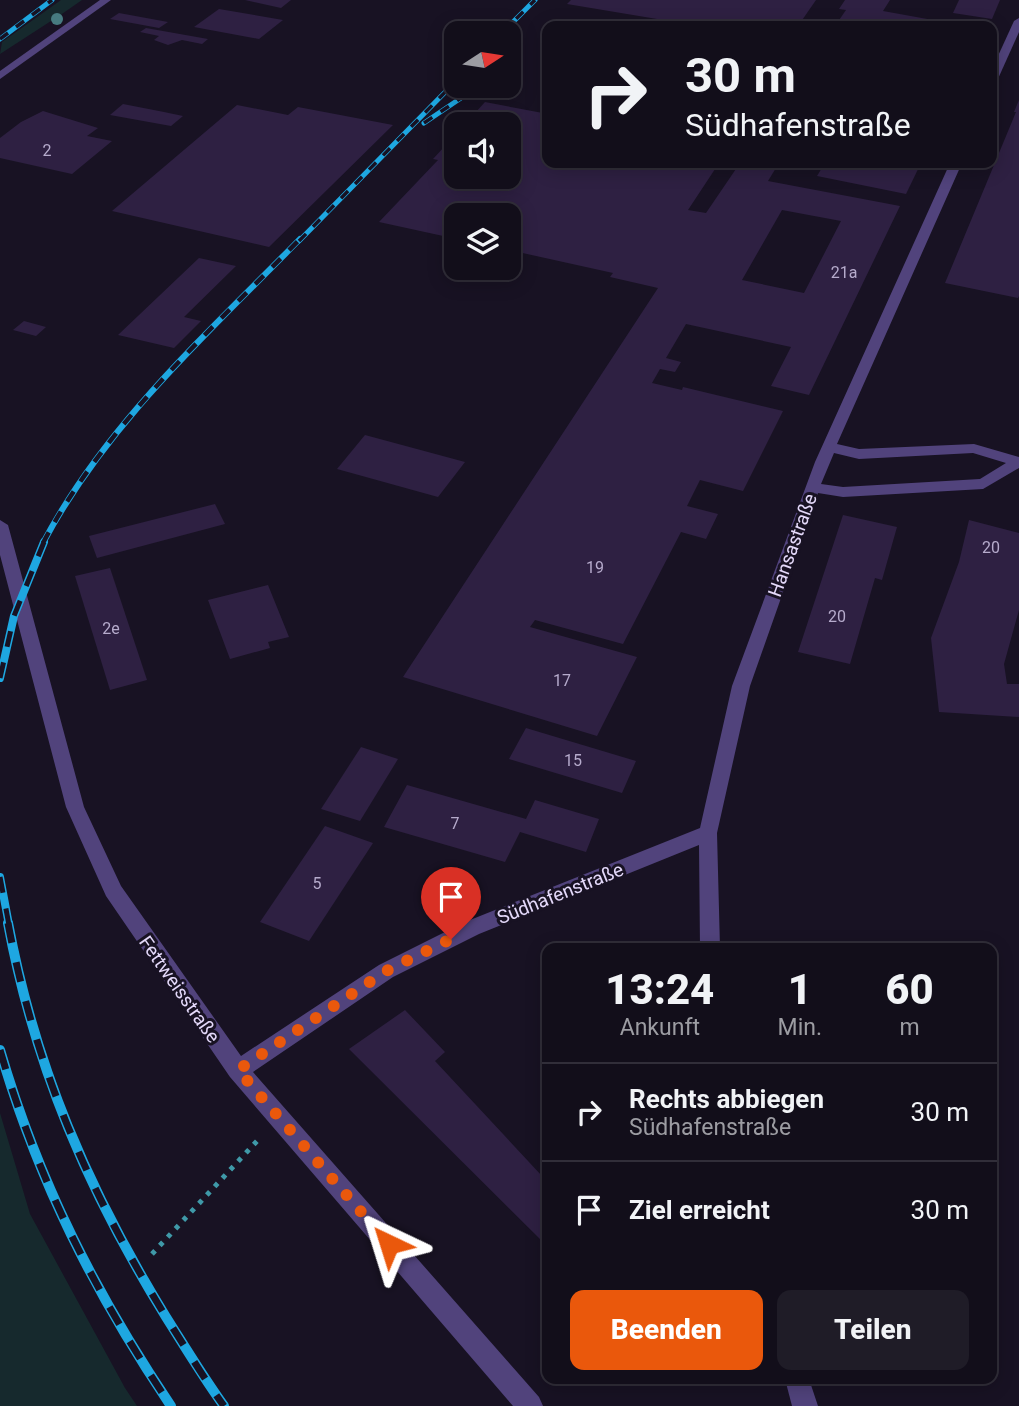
<!DOCTYPE html>
<html lang="de">
<head>
<meta charset="utf-8">
<style>
  :root { --surface:#120e1a; --page:#1f1c27; --text:#f1f3f6; --muted:#9c9ca2; --line:#312e39; --accent:#ea580c }
  body { margin:0; font-family:Roboto,sans-serif; background:var(--page); color:var(--text); height:100vh; display:flex; flex-direction:column; font-size:26px; white-space:nowrap }
  * { box-sizing:border-box; margin:0 }
  p { font-size:23px; color:var(--muted) }
  .icon { flex:none; width:38px; height:38px; fill:none; stroke:currentColor; stroke-width:2; stroke-linecap:round; stroke-linejoin:round }
  .map { position:relative; flex:1; overflow:hidden }
  .side { position:absolute; left:542px; top:943px; width:455px; height:441px; display:flex; flex-direction:column; background:var(--surface); border-radius:14px; box-shadow:0 4px 18px #0003,0 0 0 2px var(--line) }
  .side>* { flex:none }
  .hud { position:absolute; left:542px; top:21px; width:455px; height:147px; border-radius:14px; box-shadow:0 4px 18px #0003,0 0 0 2px var(--line); background:#120e1a; color:var(--text); overflow:hidden }
  .needle { width:46px; rotate:78deg }
  .fabs { position:absolute; left:444px; top:21px; display:grid; gap:14px }
  .fabs a { display:grid; place-items:center; width:77px; height:77px; border-radius:14px; background:var(--surface); box-shadow:0 4px 18px #0003,0 0 0 2px var(--line); font-size:35px }
  .pin { position:absolute; display:grid; place-items:center; width:60px; height:60px; color:#fff; margin:-72px -30px; border-radius:50% 50% 50% 0; rotate:-45deg; box-shadow:0 0 7px #0007 }
  .pin .icon { rotate:45deg }
  .me { position:absolute; width:77px; margin:-38px; rotate:319deg; stroke-linejoin:round; filter:drop-shadow(0 0 5px #0008) }
  .turn { display:flex; align-items:center; gap:24px; height:147px; padding:0 28px; font-size:32px }
  .turn .icon { width:91px; height:91px; stroke-width:2.5 }
  .turn b { display:block; font-size:49px; line-height:60px }
  .eta { display:flex; justify-content:space-evenly; align-items:center; height:119px; text-align:center }
  .eta b { font-size:42px; font-weight:800; line-height:49px }
  .button { display:flex; gap:14px; margin-top:auto; padding:14px 28px }
  .button a { flex:1; height:80px; border-radius:14px; background:var(--accent); color:#fff; font-size:28px; font-weight:800; line-height:80px; text-align:center }
  .button a+a { background:var(--page); color:var(--text) }
  ul { padding:0; list-style:none }
  li { display:flex; align-items:center; gap:21px; height:98px; padding:0 28px; border-top:2px solid var(--line) }
  li div { flex:1 }
  li b { display:block; font-size:26px }
  li em { font-style:normal }
  .map>svg:first-child { display:block }
  .green { fill:#16292d }
  .building { fill:#2e2042; fill-rule:evenodd }
  .lines { fill:none; stroke-linecap:round; stroke-linejoin:round }
  .path { stroke:#3f99a8; stroke-width:5; stroke-dasharray:4.5 7; stroke-linecap:butt }
  .minor { fill:#51437c; fill-rule:evenodd }
  .rail-far3-casing { stroke:#1ea7e1; stroke-width:5 }
  .rail-far2-casing { stroke:#1ea7e1; stroke-width:6 }
  .rail-far1-casing { stroke:#1ea7e1; stroke-width:8 }
  .rail-casing { stroke:#1ea7e1; stroke-width:10 }
  .rail-far3 { stroke:#181223; stroke-width:3.5; stroke-dasharray:10; stroke-linecap:butt }
  .rail-far2 { stroke:#181223; stroke-width:4.5; stroke-dasharray:12; stroke-linecap:butt }
  .rail-far1 { stroke:#181223; stroke-width:5; stroke-dasharray:16; stroke-linecap:butt }
  .rail { stroke:#181223; stroke-width:7; stroke-dasharray:20; stroke-linecap:butt }
  .tree { fill:#477b80 }
  .route { stroke:#ea580c; stroke-width:12; stroke-dasharray:0 21.6 }
  .labels { text-anchor:middle; stroke-width:6; stroke-linejoin:round; paint-order:stroke }
  .number-label { font-size:16px; fill:#b6abcc }
  .street-label { font-size:19px; fill:#e4d9fa; stroke:#181223 }
</style>
</head>
<body>
<div class="map">
<svg width="1019" height="1406" viewBox="0 0 1019 1406">
  <rect width="100%" height="100%" fill="#181223"/>
  <g class="green">
    <polygon points="61,0 82,0 59,16 63,17 56,22 51,21 0,54 2,42"/>
    <polygon points="0,1113 30,1214 125,1388 137,1406 0,1406"/>
  </g>
  <g class="building">
    <polygon points="245,0 291,0 281,8"/>
    <polygon points="571,0 816,0 798,26 699,26 567,4"/>
    <polygon points="845,0 890,0 883,11 966,26 835,26 846,10 839,9"/>
    <polygon points="959,0 1000,0 992,19 953,13"/>
    <polygon points="219,9 283,20 259,39 194,27"/>
    <polygon points="119,13 168,22 159,28 110,19"/>
    <polygon points="146,28 208,39 202,44 182,40 168,45 154,40 159,36 140,32"/>
    <polygon points="1019,100 1019,296 1018,298 945,283 1016,112 1014,112"/>
    <path d="M485,102l63,12v49h171l-31,47 18,3 34,-50h39l-11,18 132,25 -91,189 -38,-9 20,-39 -105,-23 -20,34 15,4 -6,10 -15,-3 -8,14 30,7 1,-3 100,24 -40,80 -43,-11 -13,26 31,8 -12,25 -25,-7 -58,112 -88,-24 -5,7 107,30 -40,79 -194,-59 255,-389 -48,-11 3,-4 -104,-23v-35h-52v24l-78,-17 59,-62 -5,-1 24,-26v44h52v-53h-44zM782,210l59,11 -37,72 -62,-13z"/>
    <polygon points="123,104 164,112 183,116 171,126 110,115"/>
    <polygon points="237,105 288,115 298,107 393,125 269,247 112,211"/>
    <polygon points="43,111 98,128 87,136 112,141 72,174 0,158 0,138 21,122"/>
    <polygon points="825,163 921,163 906,194 817,176"/>
    <polygon points="199,258 236,266 184,317 201,321 174,348 118,335"/>
    <polygon points="24,321 46,327 36,336 13,330"/>
    <polygon points="365,435 465,462 438,497 337,469"/>
    <polygon points="215,504 225,524 97,558 89,536"/>
    <polygon points="843,515 897,527 882,580 875,578 850,664 798,652"/>
    <polygon points="969,520 1019,533 1019,610 1004,664 1007,684 1019,684 1019,717 939,712 931,638 959,562"/>
    <polygon points="110,568 147,680 110,690 75,576"/>
    <polygon points="268,585 289,637 268,642 270,648 230,659 208,600"/>
    <polygon points="526,728 636,761 622,793 509,759"/>
    <polygon points="361,747 398,759 360,821 321,809"/>
    <polygon points="407,785 526,819 535,800 599,819 586,852 520,832 505,862 384,827"/>
    <polygon points="325,826 373,843 309,941 260,922"/>
    <polygon points="405,1010 445,1052 435,1061 542,1176 548,1176 548,1247 349,1049"/>
  </g>
  <g class="lines">
    <polyline class="path" points="152,1254 257,1141"/>
    <g class="minor">
      <polygon points="100,0 111,0 0,79 0,71"/>
      <polygon points="1019,18 1019,32 997,81 992,84 992,69 1014,21"/>
      <path d="M950,163h12l-125,281 22,5 115,-5 45,13v11l-36,21 -140,8 -25,-4 -68,193 -33,147 3,115h-20l-1,-103 -220,89 -86,43 -140,95 286,325 4,9h-30l-283,-329 -124,-181 -40,-89 -66,-252v-35l8,5 76,282 37,79 120,170 138,-91 86,-43 235,-94 32,-142 83,-224zM834,453l25,6 114,-6 33,10 -26,16 -137,8 -22,-3z"/>
      <polygon points="785,1379 809,1379 818,1406 792,1406"/>
    </g>
    <defs>
      <g id="rail-far3">
        <polyline points="502,33 535,0"/>
        <polyline points="0,39 52,0"/>
        <polyline points="424,123 461,98"/>
        <polyline points="299,241 457,80"/>
      </g>
      <path id="rail-far2" d="M43,543c63,-119 164,-209 257,-304"/>
      <g id="rail-far1">
        <polyline points="0,678 14,616 44,542"/>
        <polyline points="0,877 9,925"/>
      </g>
      <g id="rail">
        <path d="M8,923c27,145 81,269 158,394 19,30 37,60 58,89"/>
        <path d="M0,1050c38,131 95,243 171,356"/>
      </g>
    </defs>
    <use href="#rail-far3" class="rail-far3-casing"/>
    <use href="#rail-far2" class="rail-far2-casing"/>
    <use href="#rail-far1" class="rail-far1-casing"/>
    <use href="#rail" class="rail-casing"/>
    <use href="#rail-far3" class="rail-far3"/>
    <use href="#rail-far2" class="rail-far2"/>
    <use href="#rail-far1" class="rail-far1"/>
    <use href="#rail" class="rail"/>
  </g>
  <circle class="tree" cx="57" cy="19" r="6"/>
  <g class="lines">
    <polyline class="route" points="389,1244 238,1070 386,971 451,939"/>
  </g>
  <g class="labels">
    <g class="number-label">
      <text x="47" y="156">2</text>
      <text x="844" y="278">21a</text>
      <text x="991" y="553">20</text>
      <text x="595" y="573">19</text>
      <text x="837" y="622">20</text>
      <text x="111" y="634">2e</text>
      <text x="562" y="686">17</text>
      <text x="573" y="766">15</text>
      <text x="455" y="829">7</text>
      <text x="317" y="889">5</text>
    </g>
    <g class="street-label">
      <text transform="translate(792 545) rotate(-70)" y="7">Hansastraße</text>
      <text transform="translate(560 893) rotate(-22)" y="7">Südhafenstraße</text>
      <text transform="translate(180 989) rotate(55)" y="7">Fettweisstraße</text>
    </g>
  </g>
</svg>
<div class="fabs">
<a><svg class="needle" viewBox="-14 -14 28 28"><path d="M0-13l5 13h-10z" fill="#e53935"/><path d="M0 13l5-13h-10z" fill="#9c9ca2"/></svg></a>
<a><svg class="icon" aria-label="sound" viewBox="0 0 24 24"><path d="M4 9h4l5-4v14l-5-4H4zM17 9q2 3 0 6"/></svg></a>
<a><svg class="icon" aria-label="layers" viewBox="0 0 24 24"><path d="M12 4l9 5-9 5-9-5zM3 14l9 5 9-5"/></svg></a>
</div>
<div class="pin" style="left:451px;top:939px;background:#d93025"><svg class="icon" aria-label="arrive" viewBox="0 0 24 24"><path d="M6 21V4h12l-3 4 3 4H6"/></svg></div>
<svg class="me" style="left:389px;top:1244px" viewBox="-20 -20 40 40"><path d="M0-17L14 15 0 8-14 15z" fill="#ea580c" stroke="#fff" stroke-width="4"/></svg>
<div class="hud">
<div class="turn"><svg class="icon" aria-label="right" viewBox="0 0 24 24"><path d="M7 20v-9h11M14 6l5 5-5 5"/></svg><div><b>30 m</b>Südhafenstraße</div></div>
</div>
<section class="side">
<div class="eta">
<div><b>13:24</b><p>Ankunft</p></div>
<div><b>1</b><p>Min.</p></div>
<div><b>60</b><p>m</p></div>
</div>
<ul>
<li><svg class="icon" aria-label="right" viewBox="0 0 24 24"><path d="M7 20v-9h11M14 6l5 5-5 5"/></svg><div><b>Rechts abbiegen</b><p>Südhafenstraße</p></div><em>30 m</em></li>
<li><svg class="icon" aria-label="arrive" viewBox="0 0 24 24"><path d="M6 21V4h12l-3 4 3 4H6"/></svg><div><b>Ziel erreicht</b></div><em>30 m</em></li>
</ul>
<div class="button"><a>Beenden</a><a>Teilen</a></div>
</section>
</div>
</body>
</html>
